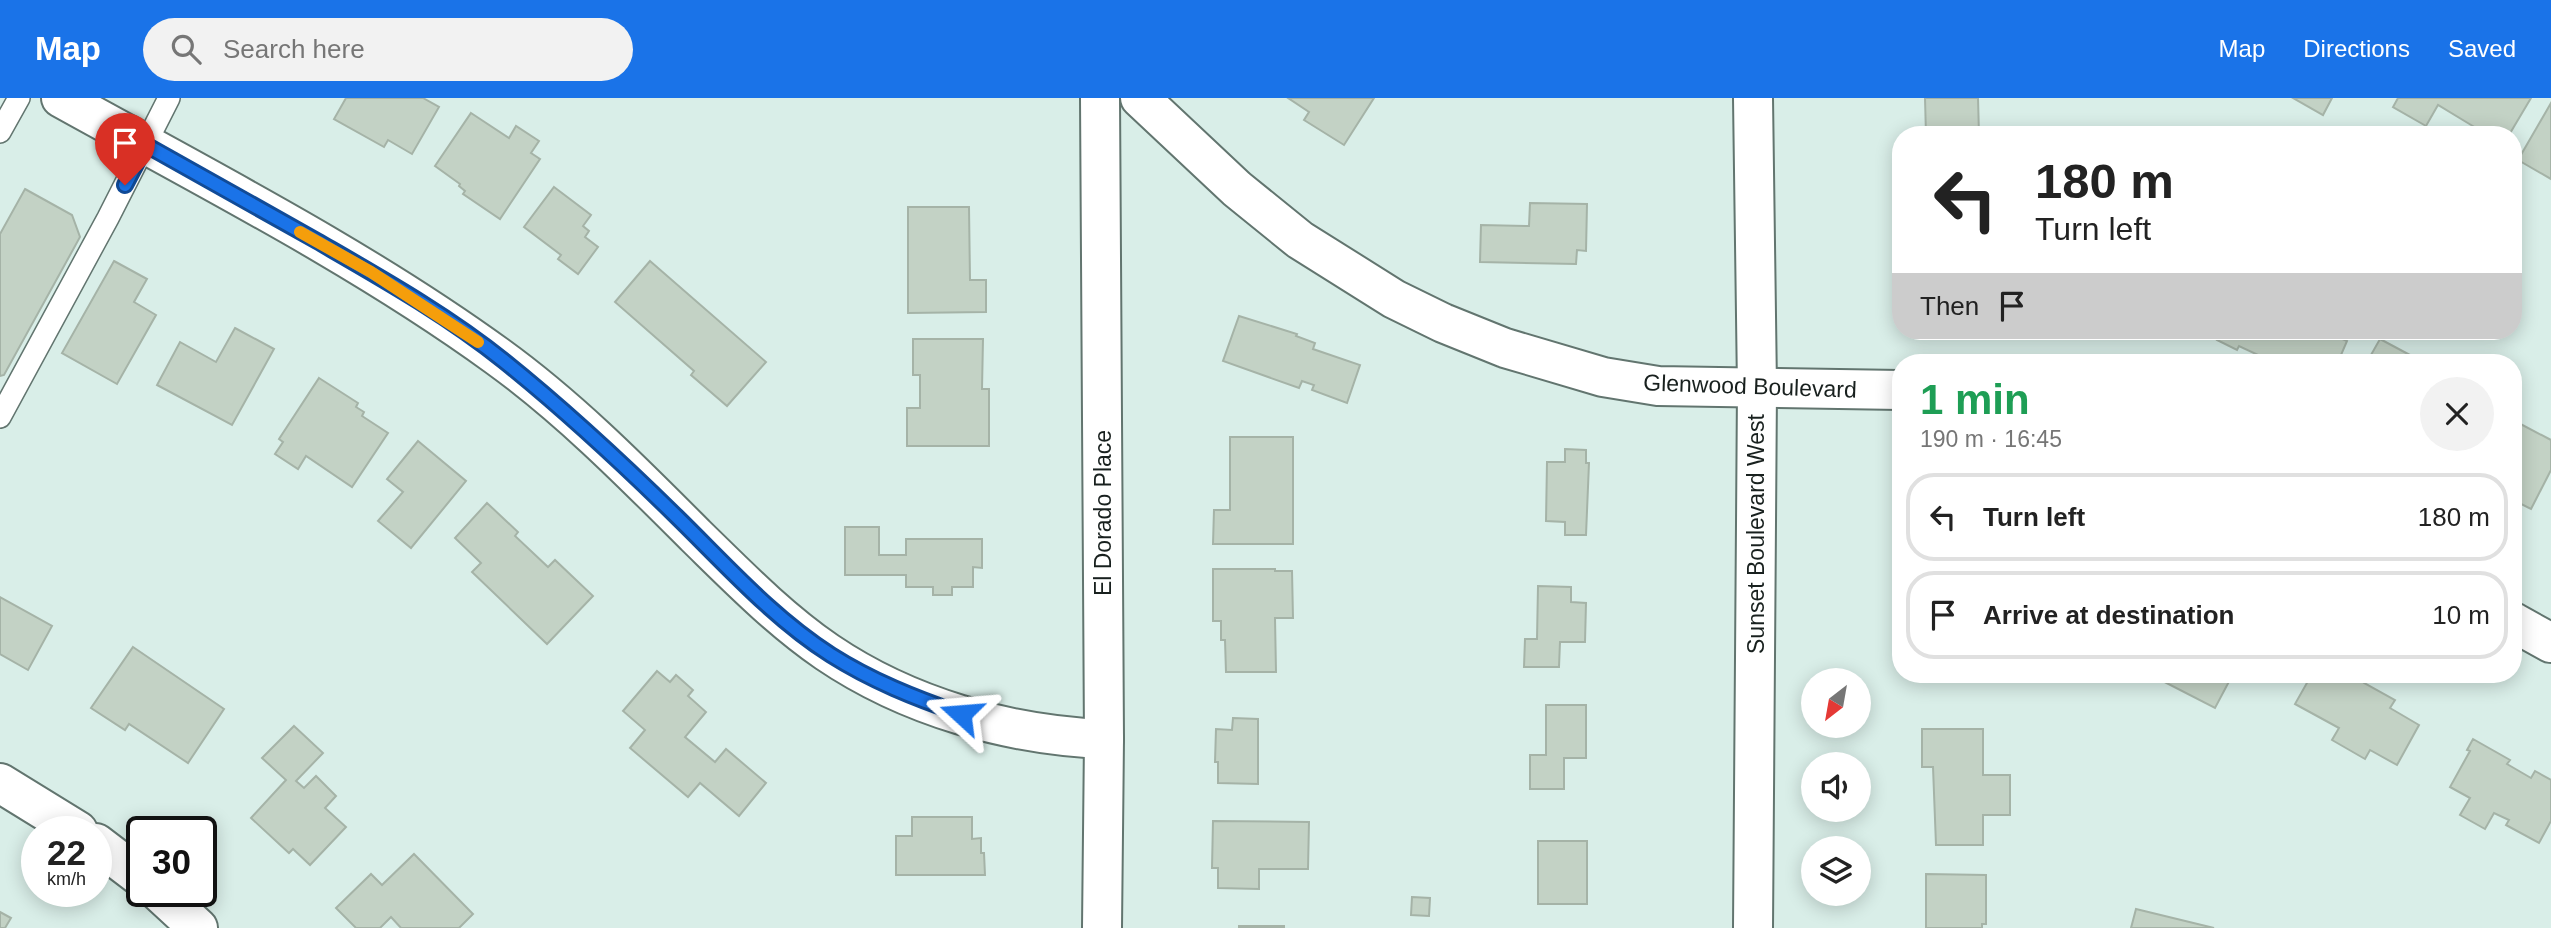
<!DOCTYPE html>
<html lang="en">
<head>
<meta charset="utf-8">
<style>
  :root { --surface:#fff; --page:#f2f2f2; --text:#222; --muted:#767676; --line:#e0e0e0; --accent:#1a73e8 }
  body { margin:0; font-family:Helvetica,sans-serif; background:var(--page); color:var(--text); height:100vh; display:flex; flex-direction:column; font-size:26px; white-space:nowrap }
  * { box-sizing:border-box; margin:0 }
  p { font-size:23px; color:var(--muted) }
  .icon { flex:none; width:38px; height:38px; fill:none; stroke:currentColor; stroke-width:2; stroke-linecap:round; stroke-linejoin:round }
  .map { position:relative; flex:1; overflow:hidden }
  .panel { position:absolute; left:1892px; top:256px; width:630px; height:329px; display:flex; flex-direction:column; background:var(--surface); border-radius:28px; box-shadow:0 4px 18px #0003 }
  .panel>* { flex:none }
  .hud { position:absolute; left:1892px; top:28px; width:630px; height:214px; border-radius:28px; box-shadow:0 4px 18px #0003; background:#fff; color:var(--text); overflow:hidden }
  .needle { width:46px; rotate:211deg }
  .fabs { position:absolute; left:1801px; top:570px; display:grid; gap:14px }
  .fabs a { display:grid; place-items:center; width:70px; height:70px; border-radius:50%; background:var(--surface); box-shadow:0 4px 18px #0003; font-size:35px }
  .speed { position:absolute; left:21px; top:718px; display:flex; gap:14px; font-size:35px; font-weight:700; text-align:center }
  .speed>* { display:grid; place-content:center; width:91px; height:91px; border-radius:50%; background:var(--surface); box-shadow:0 4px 18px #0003; line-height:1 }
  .speed small { font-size:18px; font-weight:400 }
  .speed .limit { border:4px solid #111; border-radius:10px; background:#fff; color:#111 }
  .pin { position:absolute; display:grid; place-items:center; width:60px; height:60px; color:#fff; margin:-72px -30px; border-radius:50% 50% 50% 0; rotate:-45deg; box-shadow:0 0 7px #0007 }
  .pin .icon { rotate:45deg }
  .me { position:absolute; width:77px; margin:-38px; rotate:289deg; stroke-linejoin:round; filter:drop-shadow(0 0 5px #0008) }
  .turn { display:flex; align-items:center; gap:24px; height:147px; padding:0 28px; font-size:32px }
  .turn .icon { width:91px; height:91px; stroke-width:2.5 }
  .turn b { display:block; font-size:49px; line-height:60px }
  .then { display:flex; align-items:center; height:66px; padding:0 28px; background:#0003; gap:14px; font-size:26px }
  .round { display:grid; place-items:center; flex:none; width:74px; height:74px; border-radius:37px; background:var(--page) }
  .overview { display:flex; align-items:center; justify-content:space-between; height:119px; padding:0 28px }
  h1 { font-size:42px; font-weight:700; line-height:52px; color:#1e9e55 }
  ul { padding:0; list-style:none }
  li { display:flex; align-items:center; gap:21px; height:88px; margin:0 14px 10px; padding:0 14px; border:4px solid var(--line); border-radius:28px }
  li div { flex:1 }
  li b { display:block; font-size:26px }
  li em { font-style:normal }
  header { display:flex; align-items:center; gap:42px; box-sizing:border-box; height:98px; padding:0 35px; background:var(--accent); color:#fff }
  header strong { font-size:33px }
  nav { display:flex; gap:38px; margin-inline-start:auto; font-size:24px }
  .search { width:490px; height:63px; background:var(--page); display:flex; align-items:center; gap:18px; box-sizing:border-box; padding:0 24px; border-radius:38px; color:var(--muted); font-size:26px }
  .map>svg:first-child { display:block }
  .building { fill:#c3d2c5; stroke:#a5b3a7; stroke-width:2 }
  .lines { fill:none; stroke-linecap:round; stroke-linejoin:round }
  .lane-casing { stroke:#62756f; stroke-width:24 }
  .street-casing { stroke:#62756f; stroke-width:42 }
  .lane { stroke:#fff; stroke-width:21 }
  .street { stroke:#fff; stroke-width:38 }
  .route-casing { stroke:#114b97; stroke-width:18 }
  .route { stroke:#1a73e8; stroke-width:12 }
  .slow { stroke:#f59e0b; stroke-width:12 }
  .labels { text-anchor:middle; stroke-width:5; stroke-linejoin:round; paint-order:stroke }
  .street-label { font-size:23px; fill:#18201e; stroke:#fff }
</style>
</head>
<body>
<header>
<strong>Map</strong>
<div class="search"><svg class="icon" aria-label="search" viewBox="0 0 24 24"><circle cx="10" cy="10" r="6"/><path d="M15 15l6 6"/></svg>Search here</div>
<nav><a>Map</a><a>Directions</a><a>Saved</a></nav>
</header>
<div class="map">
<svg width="2551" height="830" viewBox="0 0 2551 830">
  <rect width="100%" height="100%" fill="#d9eee8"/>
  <g class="building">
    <polygon points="346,0 423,0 439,9 412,56 388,42 384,49 334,21"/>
    <polygon points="1288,0 1374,0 1344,47 1304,22 1309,14"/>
    <polygon points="1925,0 1978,0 1979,37 1926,37"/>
    <polygon points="2293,0 2332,0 2323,17"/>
    <polygon points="2398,0 2531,0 2509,37 2472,37 2476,30 2438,7 2426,28 2393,9"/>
    <polygon points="2551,5 2551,81 2518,62"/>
    <polygon points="471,15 509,40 516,28 539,43 531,55 540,61 500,121 463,96 465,93 459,88 460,86 435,68"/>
    <polygon points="554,89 591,117 583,128 589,133 585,139 598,149 578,176 558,161 561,157 524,129"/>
    <polygon points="25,91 72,117 80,139 4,277 0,278 0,136"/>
    <polygon points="1530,105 1587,106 1586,153 1577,152 1576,166 1480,164 1481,127 1529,128"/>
    <polygon points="908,109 969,109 970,182 986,182 986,214 908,215"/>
    <polygon points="114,163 147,181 134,204 156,217 117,286 62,255"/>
    <polygon points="650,163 766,264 727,308 691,277 694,273 615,204"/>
    <polygon points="1239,218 1297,236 1296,238 1315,245 1313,251 1360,267 1347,305 1312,292 1314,287 1302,283 1299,290 1223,263"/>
    <polygon points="235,230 274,251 232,327 157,287 180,244 216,264"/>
    <polygon points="2206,233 2324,233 2347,243 2338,264 2273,264 2239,248 2237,252 2217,242 2219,238"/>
    <polygon points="913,241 983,241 982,291 989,291 989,348 907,348 907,310 920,310 920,277 913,277"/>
    <polygon points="2380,241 2423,264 2367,264"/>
    <polygon points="319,280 358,305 356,309 364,314 362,318 388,335 352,389 306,358 298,371 275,356 283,344 279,341"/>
    <polygon points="2513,322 2551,342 2551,372 2531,411 2513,402"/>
    <polygon points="1230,339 1293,339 1293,446 1213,446 1214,412 1230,412"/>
    <polygon points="418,343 466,383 411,450 378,423 403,394 387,381"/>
    <polygon points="1565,351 1586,352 1586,365 1589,365 1586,437 1565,437 1565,424 1546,423 1547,364 1565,364"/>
    <polygon points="487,405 518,434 515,438 548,469 555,462 593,498 547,546 472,474 481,465 455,440"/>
    <polygon points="845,429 879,429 879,457 906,457 906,441 982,441 982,470 973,469 973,489 952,489 952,497 933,497 933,489 906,489 906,477 845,477"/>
    <polygon points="1213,471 1275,471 1275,473 1292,473 1293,520 1275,520 1276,574 1226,574 1225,542 1221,542 1221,523 1213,523"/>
    <polygon points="1538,488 1571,489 1571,504 1586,505 1585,544 1560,544 1559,569 1524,569 1525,541 1537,541"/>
    <polygon points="0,499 52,528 28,572 0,556"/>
    <polygon points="133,549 224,611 188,665 129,626 125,632 91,610"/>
    <polygon points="657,573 670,584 676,577 693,592 688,598 706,614 685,639 715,664 726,651 766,685 739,718 700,685 688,699 630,650 645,632 623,613"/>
    <polygon points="1937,576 2005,576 2005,582 1937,581"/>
    <polygon points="2149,576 2233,576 2215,610"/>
    <polygon points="2312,576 2355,576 2366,582 2364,585 2395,602 2390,610 2419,627 2397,667 2370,652 2365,661 2332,642 2339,630 2295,606"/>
    <polygon points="1546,607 1586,607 1586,660 1564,660 1564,691 1530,691 1530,657 1546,657"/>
    <polygon points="1233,620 1258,621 1258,686 1218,685 1218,664 1215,664 1216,631 1232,632"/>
    <polygon points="294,628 323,655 296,683 304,690 316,678 336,698 325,710 346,729 310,767 293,751 289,755 251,720 286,682 262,660"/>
    <polygon points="1922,631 1983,631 1983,677 2010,677 2010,717 1983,717 1983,747 1936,747 1933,669 1922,669"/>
    <polygon points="2473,641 2510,662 2507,666 2531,680 2535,673 2551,682 2551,723 2539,745 2506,727 2509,722 2494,715 2485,731 2460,717 2470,700 2450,689 2470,653 2467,652"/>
    <polygon points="912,719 972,719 972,741 981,740 981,755 984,755 985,777 896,777 896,738 912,738"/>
    <polygon points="1213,723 1309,724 1308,771 1259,771 1259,791 1218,790 1218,770 1212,770"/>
    <rect x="1538" y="743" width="49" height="63"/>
    <polygon points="414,756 473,816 459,830 401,830 391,819 380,830 356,830 336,810 371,776 382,787"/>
    <polygon points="1926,776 1986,777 1986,826 1982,826 1982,830 1926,830"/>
    <polygon points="1412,799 1430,800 1429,818 1411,817"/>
    <polygon points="2136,811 2214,830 2131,830"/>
    <polygon points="0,814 11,820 5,830 0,830"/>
    <rect x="1239" y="828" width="45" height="2"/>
  </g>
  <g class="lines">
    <defs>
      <g id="lane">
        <polyline points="0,34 19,0"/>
        <polyline points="0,319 108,120 169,0"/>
      </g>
      <g id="street">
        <path d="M61,0c146,81 301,160 436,258 72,52 136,117 199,180 42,41 83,83 131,116 81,55 181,83 277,87"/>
        <polyline points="1100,0 1104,641 1102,830"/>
        <polyline points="1140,0 1237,91 1300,142 1394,201 1443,225 1505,250 1603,279 1658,288 1900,292"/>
        <polyline points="1753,0 1757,290 1753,830"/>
        <polyline points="2513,524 2551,545"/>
        <polyline points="0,685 78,733"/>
        <polyline points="96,745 142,780"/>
        <polyline points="158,793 198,830"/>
      </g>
    </defs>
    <use href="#lane" class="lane-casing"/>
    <use href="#street" class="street-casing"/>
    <use href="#lane" class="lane"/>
    <use href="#street" class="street"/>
  </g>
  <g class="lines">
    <defs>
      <path id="route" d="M125,87l21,-40c57,32 114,64 171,96 64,37 130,74 187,120 61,49 118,102 173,156 49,48 96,101 154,138 41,26 84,43 130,59"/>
    </defs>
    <use href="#route" class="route-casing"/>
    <use href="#route" class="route"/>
    <polyline class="slow" points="300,134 371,174 478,244"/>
  </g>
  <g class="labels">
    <g class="street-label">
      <text transform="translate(1750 288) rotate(2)" y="8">Glenwood Boulevard</text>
      <text transform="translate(1103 415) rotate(-90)" y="8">El Dorado Place</text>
      <text transform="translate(1756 436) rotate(-90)" y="8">Sunset Boulevard West</text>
    </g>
  </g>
</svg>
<div class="fabs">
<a><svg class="needle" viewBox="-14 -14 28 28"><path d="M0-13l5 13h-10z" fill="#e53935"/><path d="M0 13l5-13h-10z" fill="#767676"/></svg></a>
<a><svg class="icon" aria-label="sound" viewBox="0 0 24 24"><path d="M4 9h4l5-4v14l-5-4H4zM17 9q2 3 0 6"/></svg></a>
<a><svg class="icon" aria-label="layers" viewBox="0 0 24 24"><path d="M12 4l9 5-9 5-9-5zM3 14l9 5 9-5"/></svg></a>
</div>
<div class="speed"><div>22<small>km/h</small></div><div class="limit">30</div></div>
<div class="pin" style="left:125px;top:87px;background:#d93025"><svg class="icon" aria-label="arrive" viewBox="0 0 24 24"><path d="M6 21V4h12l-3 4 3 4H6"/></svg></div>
<svg class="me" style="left:961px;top:616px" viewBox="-20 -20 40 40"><path d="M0-17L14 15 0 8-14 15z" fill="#1a73e8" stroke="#fff" stroke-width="4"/></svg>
<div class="hud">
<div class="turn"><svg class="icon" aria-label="left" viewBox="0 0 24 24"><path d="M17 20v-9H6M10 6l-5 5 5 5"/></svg><div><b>180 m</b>Turn left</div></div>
<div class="then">Then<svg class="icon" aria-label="arrive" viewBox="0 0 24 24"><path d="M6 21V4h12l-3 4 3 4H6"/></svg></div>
</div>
<section class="panel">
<div class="overview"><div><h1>1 min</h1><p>190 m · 16:45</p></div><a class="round"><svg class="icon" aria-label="close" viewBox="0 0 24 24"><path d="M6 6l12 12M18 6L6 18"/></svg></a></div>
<ul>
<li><svg class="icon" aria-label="left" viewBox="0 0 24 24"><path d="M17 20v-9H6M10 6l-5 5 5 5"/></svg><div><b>Turn left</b></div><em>180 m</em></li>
<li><svg class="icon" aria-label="arrive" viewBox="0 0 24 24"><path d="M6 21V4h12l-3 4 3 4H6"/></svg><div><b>Arrive at destination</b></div><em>10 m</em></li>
</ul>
</section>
</div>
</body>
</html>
